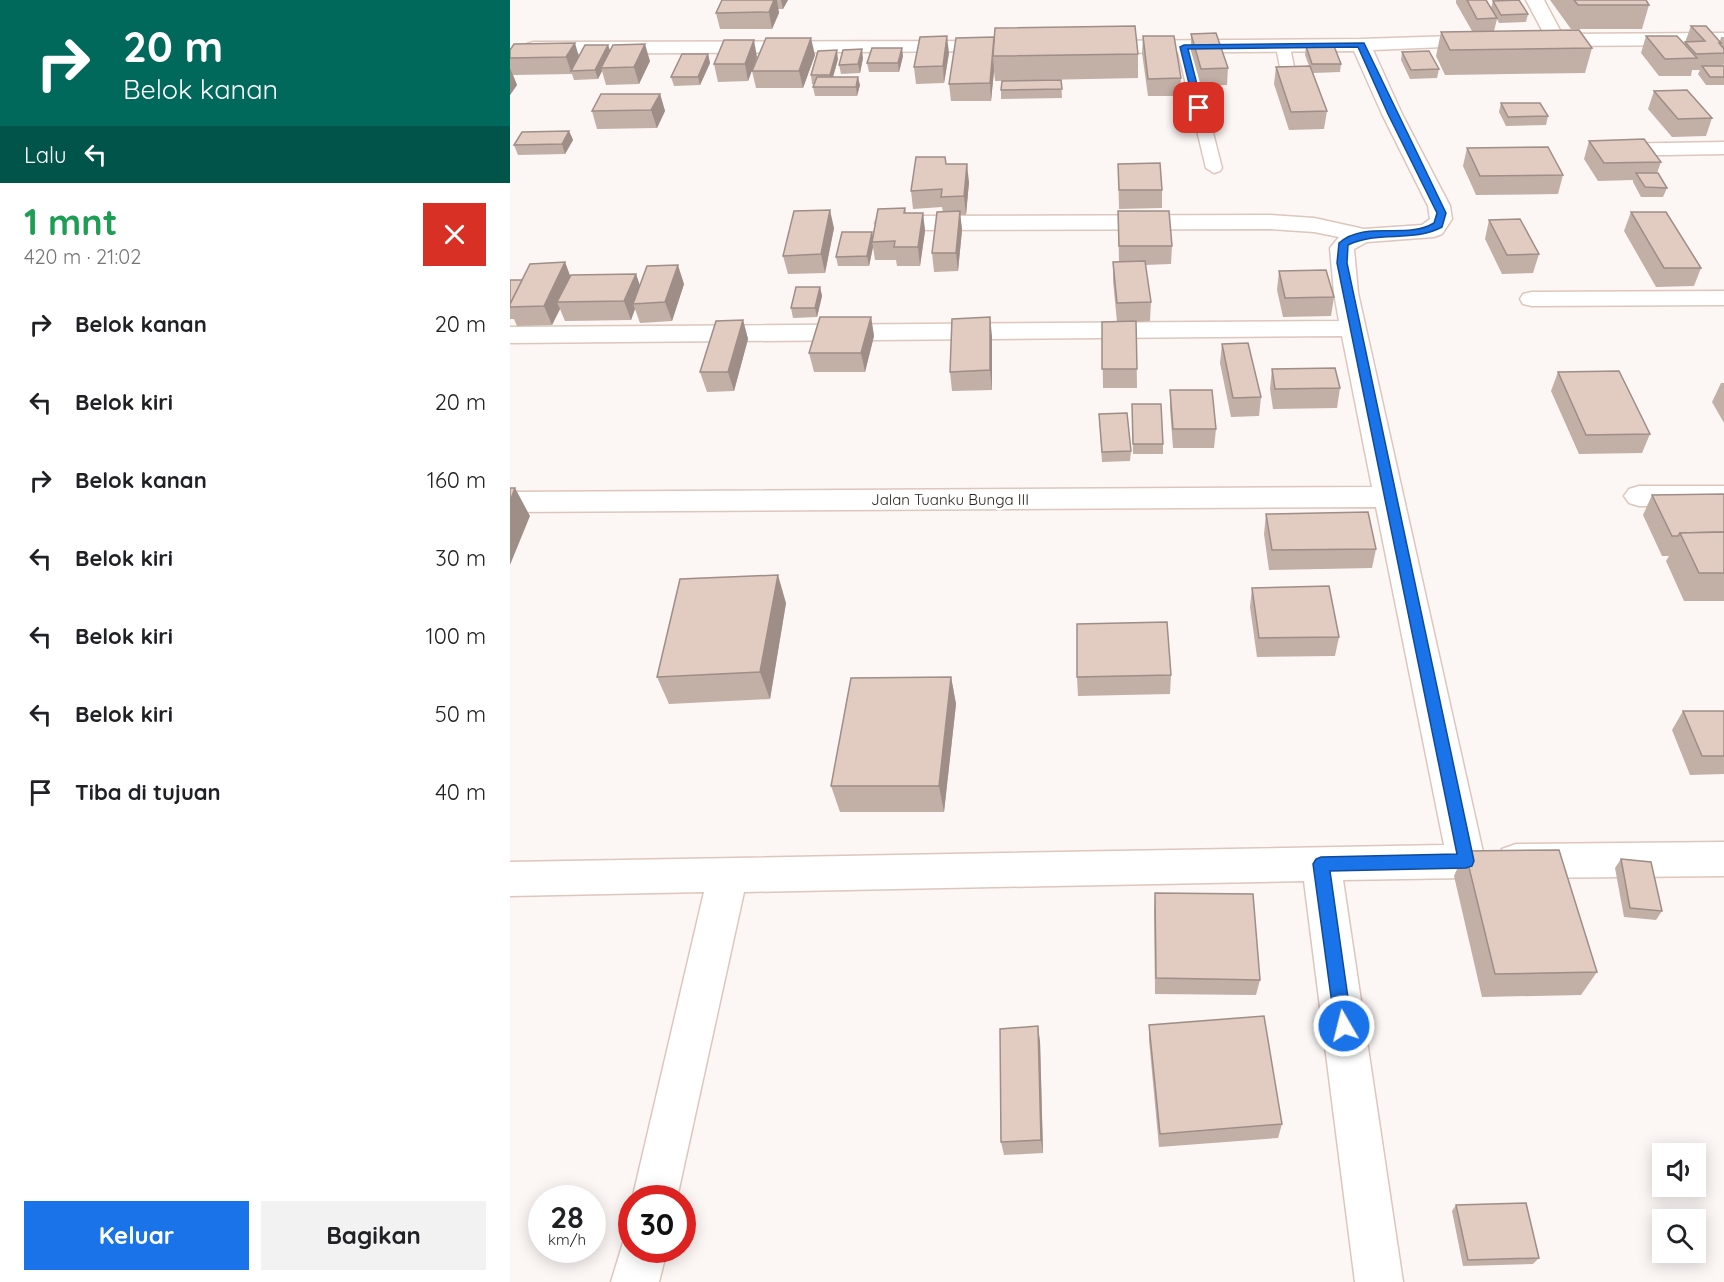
<!DOCTYPE html>
<html lang="id">
<head>
<meta charset="utf-8">
<style>
  :root { --surface:#fff; --page:#f2f2f2; --text:#202124; --muted:#757577; --accent:#1a73e8 }
  body { margin:0; font-family:Quicksand,sans-serif; background:var(--page); color:var(--text); height:100vh; display:flex; flex-direction:column; font-size:22px; white-space:nowrap }
  * { box-sizing:border-box; margin:0 }
  p { font-size:20px; color:var(--muted) }
  .icon { flex:none; width:33px; height:33px; fill:none; stroke:currentColor; stroke-width:2; stroke-linecap:round; stroke-linejoin:round }
  .map { position:relative; flex:1; overflow:hidden }
  .sheet { display:flex; flex-direction:column; background:var(--surface); width:510px }
  .sheet>* { flex:none }
  .hud { background:#00695c; color:#fff; overflow:hidden }
  .controls { position:absolute; left:1142px; top:1143px; display:grid; gap:12px }
  .controls a { display:grid; place-items:center; width:54px; height:54px; border-radius:0px; background:var(--surface); box-shadow:0 3px 15px #0003; font-size:30px }
  .speed { position:absolute; left:18px; top:1185px; display:flex; gap:12px; font-size:30px; font-weight:700; text-align:center }
  .speed>* { display:grid; place-content:center; width:78px; height:78px; border-radius:50%; background:var(--surface); box-shadow:0 3px 15px #0003; line-height:1 }
  .speed small { font-size:15px; font-weight:400 }
  .speed .limit { border:9px solid #d22; background:#fff; color:#111 }
  .pin { position:absolute; display:grid; place-items:center; width:51px; height:51px; color:#fff; margin:-26px; border-radius:12px; box-shadow:0 3px 9px #0006 }
  .me { position:absolute; width:66px; margin:-33px; rotate:352deg; stroke-linejoin:round; filter:drop-shadow(0 0 4px #0008) }
  .turn { display:flex; align-items:center; gap:21px; height:126px; padding:0 24px; font-size:27px }
  .turn .icon { width:78px; height:78px; stroke-width:2.5 }
  .turn b { display:block; font-size:42px; line-height:51px }
  .then { display:flex; align-items:center; height:57px; padding:0 24px; background:#0003; gap:12px; font-size:22px }
  .round { display:grid; place-items:center; flex:none; width:63px; height:63px; border-radius:0px; background:var(--page) }
  .summary { display:flex; align-items:center; justify-content:space-between; height:102px; padding:0 24px }
  h1 { font-size:36px; font-weight:700; line-height:45px; color:#1e9e55 }
  .button { display:flex; gap:12px; margin-top:auto; padding:12px 24px }
  .button a { flex:1; height:69px; border-radius:0px; background:var(--accent); color:#fff; font-size:24px; font-weight:700; line-height:69px; text-align:center }
  .button a+a { background:var(--page); color:var(--text) }
  ul { padding:0; list-style:none }
  li { display:flex; align-items:center; gap:18px; height:78px; padding:0 24px }
  li div { flex:1 }
  li b { display:block; font-size:22px }
  li em { font-style:normal }
  main { display:flex; flex:1; min-height:0 }
  .map>svg:first-child { display:block }
  .lines { fill:none; stroke-linecap:round; stroke-linejoin:round }
  .lane-casing { stroke:#ddc6bc; stroke-width:3 }
  .street-casing { stroke:#ddc6bc; stroke-width:3 }
  .lane { fill:#fff; fill-rule:evenodd }
  .street { fill:#fff; fill-rule:evenodd }
  .wall { fill:#c2afa6 }
  .shaded-wall { fill:#9e8e87 }
  .building { fill:#e2cbc1; stroke:#9e8e87; stroke-width:1.5 }
  .route { fill:#1a73e8; stroke:#114b97; stroke-width:1.5 }
  .labels { text-anchor:middle; stroke-width:5; stroke-linejoin:round; paint-order:stroke }
  .street-label { font-size:15px; fill:#2a221e; stroke:#fff }
</style>
</head>
<body>
<main>
<section class="sheet">
<div class="hud">
<div class="turn"><svg class="icon" aria-label="right" viewBox="0 0 24 24"><path d="M7 20v-9h11M14 6l5 5-5 5"/></svg><div><b>20 m</b>Belok kanan</div></div>
<div class="then">Lalu<svg class="icon" aria-label="left" viewBox="0 0 24 24"><path d="M17 20v-9H6M10 6l-5 5 5 5"/></svg></div>
</div>
<div class="summary"><div><h1>1 mnt</h1><p>420 m · 21:02</p></div><a class="round" style="background:#d93025;color:#fff"><svg class="icon" aria-label="close" viewBox="0 0 24 24"><path d="M6 6l12 12M18 6L6 18"/></svg></a></div>
<ul>
<li><svg class="icon" aria-label="right" viewBox="0 0 24 24"><path d="M7 20v-9h11M14 6l5 5-5 5"/></svg><div><b>Belok kanan</b></div><em>20 m</em></li>
<li><svg class="icon" aria-label="left" viewBox="0 0 24 24"><path d="M17 20v-9H6M10 6l-5 5 5 5"/></svg><div><b>Belok kiri</b></div><em>20 m</em></li>
<li><svg class="icon" aria-label="right" viewBox="0 0 24 24"><path d="M7 20v-9h11M14 6l5 5-5 5"/></svg><div><b>Belok kanan</b></div><em>160 m</em></li>
<li><svg class="icon" aria-label="left" viewBox="0 0 24 24"><path d="M17 20v-9H6M10 6l-5 5 5 5"/></svg><div><b>Belok kiri</b></div><em>30 m</em></li>
<li><svg class="icon" aria-label="left" viewBox="0 0 24 24"><path d="M17 20v-9H6M10 6l-5 5 5 5"/></svg><div><b>Belok kiri</b></div><em>100 m</em></li>
<li><svg class="icon" aria-label="left" viewBox="0 0 24 24"><path d="M17 20v-9H6M10 6l-5 5 5 5"/></svg><div><b>Belok kiri</b></div><em>50 m</em></li>
<li><svg class="icon" aria-label="arrive" viewBox="0 0 24 24"><path d="M6 21V4h12l-3 4 3 4H6"/></svg><div><b>Tiba di tujuan</b></div><em>40 m</em></li>
</ul>
<div class="button"><a>Keluar</a><a>Bagikan</a></div>
</section>
<div class="map">
<svg width="1214" height="1282" viewBox="0 0 1214 1282">
  <rect width="100%" height="100%" fill="#fcf7f5"/>
  <g class="lines">
    <defs>
      <g id="lane">
        <polygon points="674,43 681,47 712,168 710,171 704,173 696,168 667,47"/>
        <polygon points="773,43 780,47 786,77 779,81 772,77 766,47"/>
      </g>
      <g id="street">
        <polygon points="1016,0 1034,0 1052,34 1214,33 1214,45 1032,46 1026,44 1023,40 1026,36 1034,34"/>
        <polygon points="974,35 981,37 983,41 981,45 863,50 892,114 940,206 942,219 932,234 924,237 857,242 844,249 848,293 975,861 970,873 956,878 833,880 893,1282 845,1282 794,881 234,892 167,1198 122,1200 194,892 0,896 0,862 934,845 866,507 0,512 0,492 862,487 832,336 0,343 0,327 829,321 824,293 820,248 829,237 804,232 760,229 376,230 368,228 365,223 368,218 376,216 760,215 804,218 854,229 912,225 920,219 918,206 872,114 844,51 583,53 576,51 574,47 576,43 583,41 851,39"/>
        <polygon points="489,41 496,43 498,47 496,51 25,54 0,63 0,50 23,42"/>
        <polygon points="1214,142 1214,154 1097,156 1090,154 1086,150 1090,146 1097,144"/>
        <polygon points="1214,291 1214,305 1022,306 1013,304 1010,299 1013,294 1022,292"/>
        <polygon points="1129,486 1214,486 1214,506 1129,506 1119,503 1114,496 1119,489"/>
        <polygon points="1214,842 1214,876 1006,878 992,873 987,861 992,849 1006,844"/>
        <polygon points="122,1231 122,1250 157,1250 149,1282 101,1282 116,1233"/>
      </g>
    </defs>
    <use href="#lane" class="lane-casing"/>
    <use href="#street" class="street-casing"/>
    <use href="#lane" class="lane"/>
    <use href="#street" class="street"/>
  </g>
  <g class="wall">
    <polygon points="212,0 278,0 273,9 268,9 269,13 262,29 210,29 206,13"/>
    <polygon points="946,0 976,0 981,8 983,1 1018,14 1016,22 989,23 987,19 984,31 1082,48 1075,73 935,75 926,56 931,32 962,31 946,3"/>
    <polygon points="1040,0 1136,0 1139,5 1132,29 1061,29"/>
    <polygon points="1181,26 1210,41 1211,37 1214,37 1214,65 1213,64 1213,66 1214,66 1214,85 1196,85 1188,74 1190,70 1182,70 1181,76 1149,76 1131,53 1136,36 1174,45"/>
    <polygon points="681,34 718,68 717,85 691,86 681,51"/>
    <polygon points="633,36 671,78 670,96 638,96 632,53"/>
    <polygon points="446,38 628,54 628,78 485,81 484,71 481,101 441,101 439,84"/>
    <polygon points="98,45 100,51 140,61 129,84 96,85 92,71 88,79 64,80 62,74 3,75 7,85 0,95 0,50 69,56"/>
    <polygon points="796,46 831,64 830,72 803,73 817,111 814,129 779,130 764,84 766,67 799,66 795,55"/>
    <polygon points="892,52 929,69 927,78 900,79 891,60"/>
    <polygon points="439,53 434,83 406,84 404,67"/>
    <polygon points="198,54 200,63 190,85 164,86 161,77"/>
    <polygon points="305,55 293,88 246,88 242,71"/>
    <polygon points="393,56 389,72 359,72 357,63"/>
    <polygon points="247,57 238,81 208,82 204,64"/>
    <polygon points="353,58 350,73 331,74 329,65"/>
    <polygon points="328,59 323,77 350,85 347,96 305,96 303,87 305,84 302,84 301,75"/>
    <polygon points="551,80 552,98 491,99 491,90"/>
    <polygon points="1144,91 1202,118 1196,136 1162,137 1138,109"/>
    <polygon points="150,94 155,111 147,128 87,129 82,111"/>
    <polygon points="991,103 1038,116 1036,125 996,126 989,112"/>
    <polygon points="59,131 63,140 55,154 8,155 4,145"/>
    <polygon points="1079,141 1151,162 1147,173 1157,188 1153,197 1131,197 1123,182 1123,180 1088,181 1074,159"/>
    <polygon points="957,148 1053,175 1048,194 966,195 953,166"/>
    <polygon points="436,164 459,182 456,215 450,215 452,230 448,271 424,272 422,253 433,212 432,207 403,209 401,191"/>
    <polygon points="608,164 652,190 652,208 609,209"/>
    <polygon points="395,208 396,213 413,213 415,231 410,266 387,266 386,260 365,260 363,247 359,266 328,266 326,257 363,236"/>
    <polygon points="608,211 662,246 661,264 635,265 641,302 640,321 626,322 627,388 593,388 592,322 607,322 603,281 603,262 609,262"/>
    <polygon points="1121,212 1191,268 1184,286 1146,287 1114,231"/>
    <polygon points="979,220 1029,254 1023,273 992,274 975,239"/>
    <polygon points="324,228 315,273 278,274 273,256"/>
    <polygon points="55,262 60,276 126,274 130,286 174,284 162,321 130,323 125,309 121,320 55,321 50,309 42,325 7,326 4,319 0,319 0,280 12,280"/>
    <polygon points="769,271 824,297 821,316 773,317 767,290"/>
    <polygon points="310,287 312,296 307,317 283,318 281,308"/>
    <polygon points="361,317 364,336 355,372 304,372 299,353"/>
    <polygon points="233,320 238,339 224,391 197,392 190,372"/>
    <polygon points="482,336 482,390 442,391 440,372"/>
    <polygon points="712,344 751,397 749,416 721,417 710,363"/>
    <polygon points="762,369 830,388 827,408 763,409 760,389"/>
    <polygon points="1048,372 1140,434 1132,453 1069,454 1041,391"/>
    <polygon points="1211,383 1214,383 1214,423 1202,402"/>
    <polygon points="660,390 706,429 704,448 663,448 660,409"/>
    <polygon points="622,404 653,444 653,454 623,454"/>
    <polygon points="589,414 621,451 620,461 592,462"/>
    <polygon points="1214,494 1214,601 1174,601 1156,561 1159,556 1152,556 1133,515 1142,495"/>
    <polygon points="756,514 866,549 862,568 759,570 754,534"/>
    <polygon points="742,588 829,637 825,656 747,657 740,607"/>
    <polygon points="276,603 260,699 159,704 147,677"/>
    <polygon points="661,675 660,694 568,696 567,677"/>
    <polygon points="441,677 446,704 434,812 330,812 321,786"/>
    <polygon points="1173,711 1214,711 1214,774 1180,775 1162,730"/>
    <polygon points="955,851 1087,972 1071,995 972,997 944,876"/>
    <polygon points="1111,859 1152,911 1146,920 1114,917 1105,868"/>
    <polygon points="645,893 750,980 746,995 645,994 644,910"/>
    <polygon points="639,1025 772,1124 768,1138 649,1147 639,1040"/>
    <polygon points="530,1041 533,1153 494,1155 491,1142"/>
    <polygon points="946,1205 1029,1258 1023,1264 953,1266 942,1211"/>
  </g>
  <g class="shaded-wall">
    <polygon points="264,0 267,0 269,13 262,29 259,12"/>
    <polygon points="271,0 278,0 273,9"/>
    <polygon points="437,36 439,53 434,83 433,66"/>
    <polygon points="301,38 305,55 293,88 289,71"/>
    <polygon points="244,40 247,57 238,81 235,64"/>
    <polygon points="65,43 70,60 61,71 62,74 56,57"/>
    <polygon points="135,44 140,61 129,84 124,67"/>
    <polygon points="98,45 101,53 91,68 92,71 88,79 85,70"/>
    <polygon points="392,48 393,56 389,72 388,63"/>
    <polygon points="352,49 353,58 350,73 348,64"/>
    <polygon points="327,50 328,59 321,84 320,75"/>
    <polygon points="198,54 200,63 190,85 188,77"/>
    <polygon points="483,56 484,71 481,101 480,83"/>
    <polygon points="0,68 7,85 0,95"/>
    <polygon points="348,77 350,85 347,96 346,87"/>
    <polygon points="150,94 155,111 147,128 141,110"/>
    <polygon points="59,131 63,140 55,154 52,144"/>
    <polygon points="457,164 459,182 456,215 454,196"/>
    <polygon points="320,210 324,228 315,273 311,254"/>
    <polygon points="450,211 452,230 448,271 446,253"/>
    <polygon points="413,213 415,231 410,266 408,247"/>
    <polygon points="362,232 364,241 362,242 363,247 359,266 357,256"/>
    <polygon points="55,262 62,281 47,302 50,309 42,325 34,306"/>
    <polygon points="168,265 174,284 162,321 155,302"/>
    <polygon points="126,274 132,292 123,304 125,309 121,320 114,301"/>
    <polygon points="310,287 312,296 307,317 305,308"/>
    <polygon points="361,317 364,336 355,372 351,353"/>
    <polygon points="480,317 482,336 482,390 480,370"/>
    <polygon points="233,320 238,339 224,391 218,372"/>
    <polygon points="5,488 20,516 0,565 0,501"/>
    <polygon points="268,575 276,603 260,699 250,672"/>
    <polygon points="441,677 446,704 434,812 429,786"/>
    <polygon points="528,1026 530,1041 533,1153 531,1140"/>
  </g>
  <g class="building">
    <polygon points="212,0 264,0 259,12 206,13"/>
    <polygon points="957,0 976,0 987,18 967,19"/>
    <polygon points="1009,0 1018,14 991,15 983,1"/>
    <polygon points="1064,0 1136,0 1139,5 1068,5"/>
    <polygon points="625,26 628,54 483,56 485,28"/>
    <polygon points="1181,26 1196,26 1211,43 1209,43 1214,49 1214,53 1186,54 1175,42 1195,41"/>
    <polygon points="1069,30 1082,48 940,50 931,32"/>
    <polygon points="706,33 718,68 691,69 681,34"/>
    <polygon points="437,36 433,66 404,67 410,37"/>
    <polygon points="633,36 664,36 671,78 638,79"/>
    <polygon points="1136,36 1167,36 1187,58 1155,59"/>
    <polygon points="484,37 480,83 439,84 446,38"/>
    <polygon points="256,38 301,38 289,71 242,71"/>
    <polygon points="214,40 244,40 235,64 204,64"/>
    <polygon points="65,43 56,57 0,58 0,50 4,44"/>
    <polygon points="135,44 124,67 91,68 103,45"/>
    <polygon points="75,45 98,45 85,70 61,71"/>
    <polygon points="796,46 824,46 831,64 802,64"/>
    <polygon points="362,48 392,48 388,63 357,63"/>
    <polygon points="352,49 348,64 329,65 333,50"/>
    <polygon points="327,50 320,75 301,75 308,51"/>
    <polygon points="919,51 929,69 901,70 892,52"/>
    <polygon points="172,54 198,54 188,77 161,77"/>
    <polygon points="800,66 817,111 781,112 766,67"/>
    <polygon points="1192,66 1214,66 1214,77 1200,77"/>
    <polygon points="307,77 348,77 346,87 303,87"/>
    <polygon points="551,80 552,89 491,90 492,81"/>
    <polygon points="1177,90 1202,118 1168,119 1144,91"/>
    <polygon points="91,94 150,94 141,110 82,111"/>
    <polygon points="991,103 1030,103 1038,116 998,117"/>
    <polygon points="59,131 52,144 4,145 12,132"/>
    <polygon points="1134,139 1151,162 1094,163 1079,141"/>
    <polygon points="1038,147 1053,175 970,176 957,148"/>
    <polygon points="406,157 435,157 436,164 457,164 454,196 431,197 432,189 401,191"/>
    <polygon points="650,163 652,190 609,190 608,164"/>
    <polygon points="1126,173 1148,173 1157,188 1135,187"/>
    <polygon points="395,208 394,213 413,213 408,247 384,247 385,241 362,242 368,209"/>
    <polygon points="320,210 311,254 273,256 284,211"/>
    <polygon points="450,211 446,253 422,253 427,212"/>
    <polygon points="608,211 659,211 662,246 609,246"/>
    <polygon points="1121,212 1156,212 1191,268 1154,268"/>
    <polygon points="1010,219 1029,254 997,255 979,220"/>
    <polygon points="332,232 362,232 357,256 326,257"/>
    <polygon points="635,261 641,302 607,303 603,262"/>
    <polygon points="55,262 34,306 0,307 0,304 20,264"/>
    <polygon points="168,265 155,302 123,304 137,266"/>
    <polygon points="816,270 824,297 775,298 769,271"/>
    <polygon points="126,274 114,301 47,302 61,275"/>
    <polygon points="0,280 12,280 0,304"/>
    <polygon points="286,287 310,287 305,308 281,308"/>
    <polygon points="310,317 361,317 351,353 299,353"/>
    <polygon points="480,317 480,370 440,372 442,319"/>
    <polygon points="233,320 218,372 190,372 206,321"/>
    <polygon points="626,321 627,369 592,369 592,322"/>
    <polygon points="738,343 751,397 723,398 712,344"/>
    <polygon points="825,368 830,388 765,389 762,369"/>
    <polygon points="1109,371 1140,434 1076,435 1048,372"/>
    <polygon points="660,390 702,390 706,429 663,429"/>
    <polygon points="622,404 651,404 653,444 623,444"/>
    <polygon points="617,413 621,451 592,452 589,414"/>
    <polygon points="0,488 5,488 0,501"/>
    <polygon points="1214,494 1214,532 1170,533 1168,536 1162,536 1142,495"/>
    <polygon points="858,512 866,549 762,550 756,514"/>
    <polygon points="1214,532 1214,573 1189,573 1170,533"/>
    <polygon points="268,575 250,672 147,677 170,579"/>
    <polygon points="819,586 829,637 749,638 742,588"/>
    <polygon points="657,622 661,675 567,677 567,624"/>
    <polygon points="441,677 429,786 321,786 341,678"/>
    <polygon points="1173,711 1214,711 1214,756 1192,756"/>
    <polygon points="1049,850 1087,972 985,974 955,851"/>
    <polygon points="1111,859 1141,862 1152,911 1120,908"/>
    <polygon points="645,893 743,894 750,980 646,978"/>
    <polygon points="754,1016 772,1124 650,1134 639,1025"/>
    <polygon points="528,1026 531,1140 491,1142 490,1029"/>
    <polygon points="1016,1203 1029,1258 958,1260 946,1205"/>
  </g>
  <path class="route" d="M854,43l82,170 -4,14c-29,16 -64,3 -94,18l-1,18 127,598 -2,5 -6,2 -136,3 22,155 -2,6 -6,3 -6,-3 -3,-6 -22,-162 3,-5 5,-2 136,-3 -120,-591 2,-20c26,-23 67,-3 95,-20l3,-10 -49,-99 -30,-67 -170,2 15,59 -4,2 -4,-2 -15,-61 4,-2z"/>
  <g class="labels">
    <g class="street-label">
      <text x="440" y="505">Jalan Tuanku Bunga III</text>
    </g>
  </g>
</svg>
<div class="controls">
<a><svg class="icon" aria-label="sound" viewBox="0 0 24 24"><path d="M4 9h4l5-4v14l-5-4H4zM17 9q2 3 0 6"/></svg></a>
<a><svg class="icon" aria-label="search" viewBox="0 0 24 24"><circle cx="10" cy="10" r="6"/><path d="M15 15l6 6"/></svg></a>
</div>
<div class="speed"><div>28<small>km/h</small></div><div class="limit">30</div></div>
<div class="pin" style="left:689px;top:108px;background:#d93025"><svg class="icon" aria-label="arrive" viewBox="0 0 24 24"><path d="M6 21V4h12l-3 4 3 4H6"/></svg></div>
<svg class="me" style="left:834px;top:1026px" viewBox="-20 -20 40 40"><circle r="17" fill="#1a73e8" stroke="#fff" stroke-width="3"/><path d="M0-11L8 9 0 5-8 9z" fill="#fff"/></svg>
</div>
</main>
</body>
</html>
